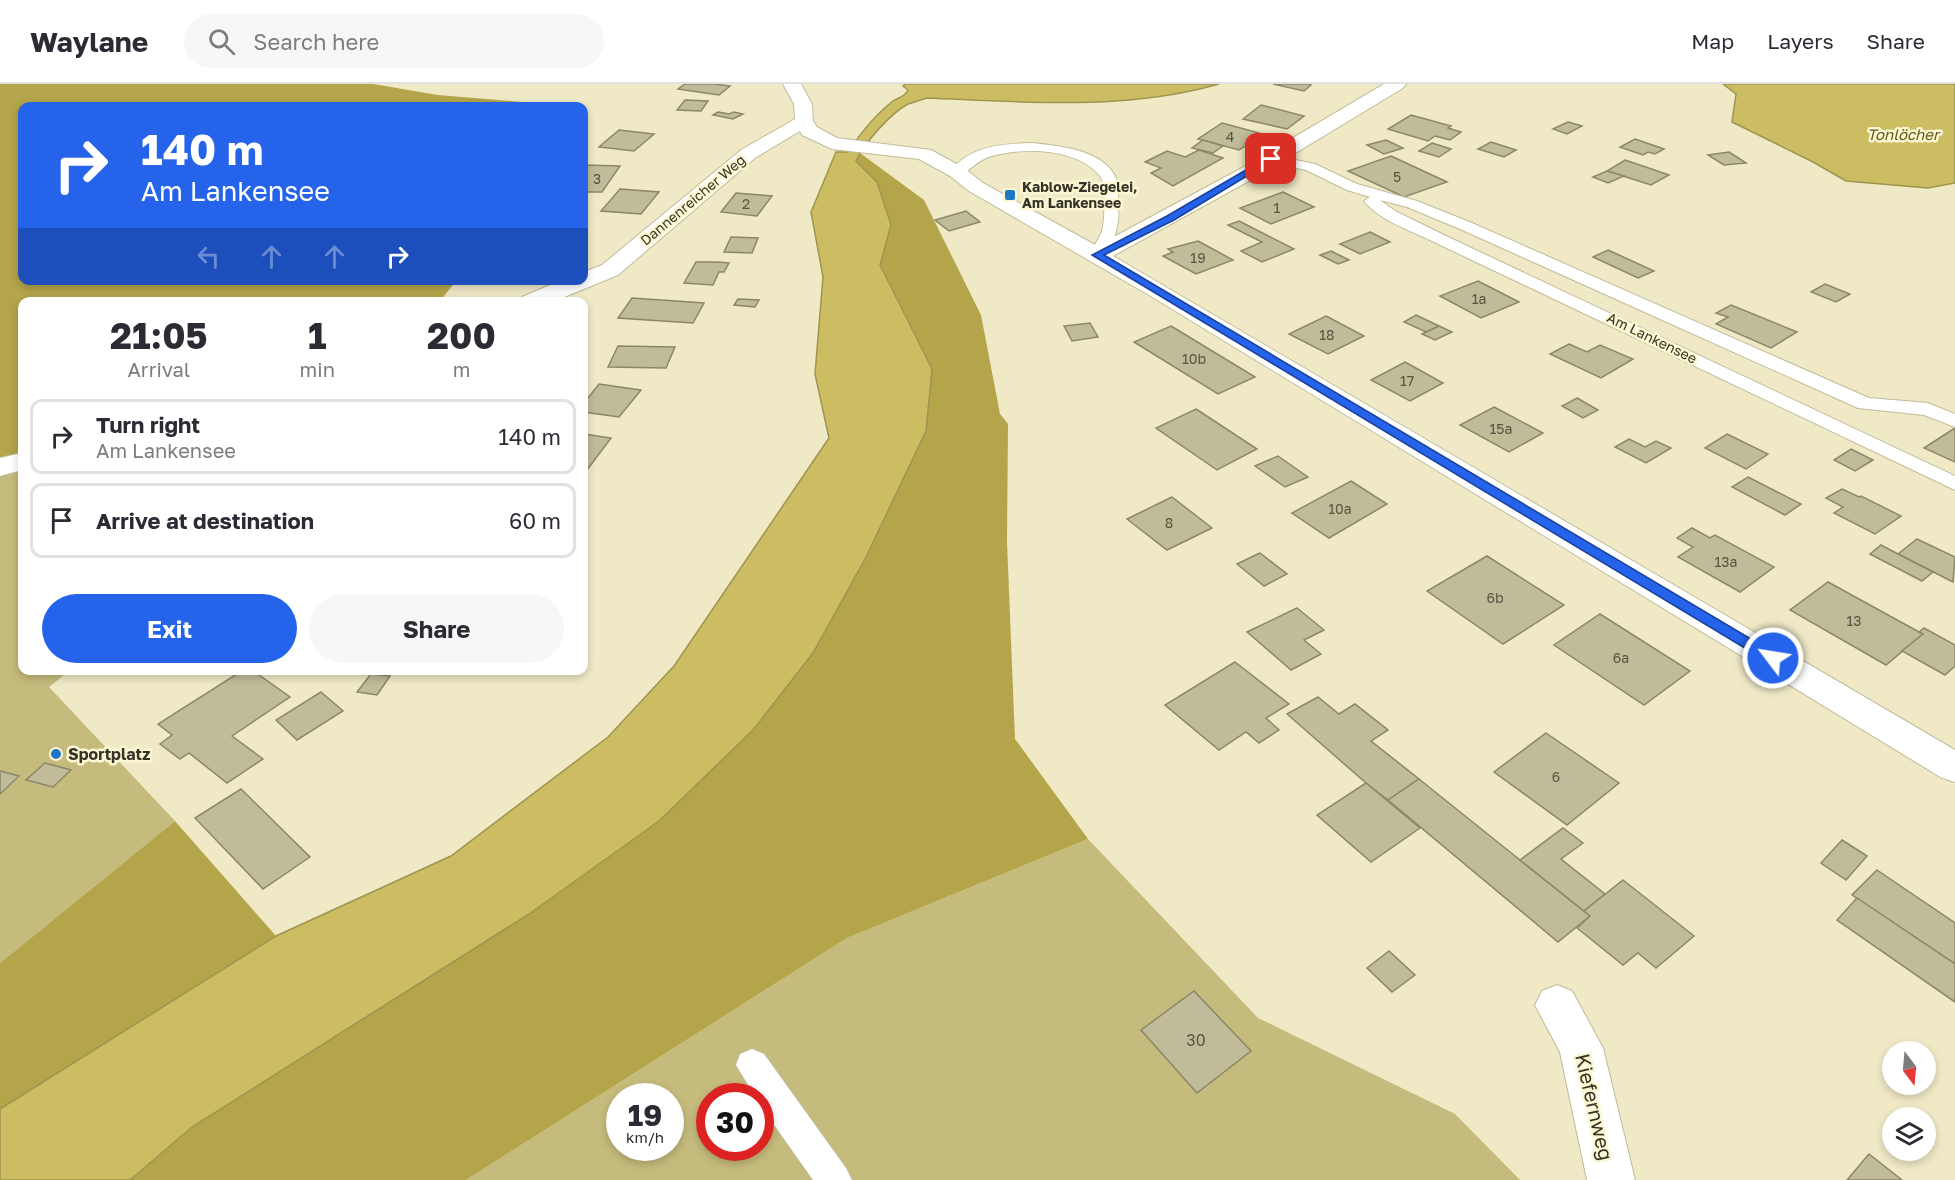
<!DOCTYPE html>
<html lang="en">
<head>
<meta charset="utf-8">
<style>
  :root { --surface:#fff; --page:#f7f7f7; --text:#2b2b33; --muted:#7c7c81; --line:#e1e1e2; --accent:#2563eb }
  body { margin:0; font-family:"Golos Text",sans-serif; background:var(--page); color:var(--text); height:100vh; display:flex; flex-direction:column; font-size:22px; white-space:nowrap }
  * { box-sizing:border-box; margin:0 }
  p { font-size:20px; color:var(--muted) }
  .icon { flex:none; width:33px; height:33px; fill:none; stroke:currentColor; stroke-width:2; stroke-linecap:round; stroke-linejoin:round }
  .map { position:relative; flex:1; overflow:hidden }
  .sheet { position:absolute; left:18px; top:213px; width:570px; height:378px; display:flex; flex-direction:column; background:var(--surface); border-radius:12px; box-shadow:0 3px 9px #0003 }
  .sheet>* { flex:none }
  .hud { position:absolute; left:18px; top:18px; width:570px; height:183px; border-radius:12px; box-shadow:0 3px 9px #0003; background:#2563eb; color:#fff; overflow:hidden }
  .needle { width:39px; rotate:164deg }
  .tools { position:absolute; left:1882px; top:957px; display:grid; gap:12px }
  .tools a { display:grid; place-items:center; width:54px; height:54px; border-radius:50%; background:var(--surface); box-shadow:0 3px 9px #0003; font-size:30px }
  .speed { position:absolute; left:606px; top:999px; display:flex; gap:12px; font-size:30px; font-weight:700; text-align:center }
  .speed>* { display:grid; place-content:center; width:78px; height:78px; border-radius:50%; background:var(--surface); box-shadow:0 3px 9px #0003; line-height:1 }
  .speed small { font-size:15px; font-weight:400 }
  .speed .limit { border:9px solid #d22; background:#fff; color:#111 }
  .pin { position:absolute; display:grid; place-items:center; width:51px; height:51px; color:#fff; margin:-26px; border-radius:12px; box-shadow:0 3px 9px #0006 }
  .me { position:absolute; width:66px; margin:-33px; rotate:301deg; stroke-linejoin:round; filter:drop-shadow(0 0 4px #0008) }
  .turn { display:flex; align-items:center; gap:21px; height:126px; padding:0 24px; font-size:27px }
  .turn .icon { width:78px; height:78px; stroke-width:2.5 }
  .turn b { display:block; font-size:42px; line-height:51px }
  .lanes { display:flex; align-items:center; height:57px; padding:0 24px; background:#0003; justify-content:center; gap:30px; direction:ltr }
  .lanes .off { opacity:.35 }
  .eta { display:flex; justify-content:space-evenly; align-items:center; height:102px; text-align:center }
  .eta b { font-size:36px; font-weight:700; line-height:42px }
  .primary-button { display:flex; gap:12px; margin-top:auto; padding:12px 24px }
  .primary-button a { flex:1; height:69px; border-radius:36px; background:var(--accent); color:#fff; font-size:24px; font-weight:700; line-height:69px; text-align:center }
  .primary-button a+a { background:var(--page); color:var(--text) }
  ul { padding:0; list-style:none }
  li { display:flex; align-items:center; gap:18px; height:75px; margin:0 12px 9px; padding:0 12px; border:3px solid var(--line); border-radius:12px }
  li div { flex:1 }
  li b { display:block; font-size:22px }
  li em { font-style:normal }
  header { display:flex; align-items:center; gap:36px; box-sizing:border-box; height:84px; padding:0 30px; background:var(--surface); border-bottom:2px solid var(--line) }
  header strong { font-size:28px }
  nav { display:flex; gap:33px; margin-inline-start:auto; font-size:21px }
  .search { width:420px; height:54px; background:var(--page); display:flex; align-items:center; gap:15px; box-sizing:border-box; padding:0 21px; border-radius:33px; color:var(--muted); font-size:22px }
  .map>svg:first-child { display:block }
  .green { fill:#c5bb7c; fill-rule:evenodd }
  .forest { fill:#b4a54a }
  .water { fill:#ccbd63; stroke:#9f9450; stroke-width:1.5 }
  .building { fill:#c0bb99; stroke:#8c8766; stroke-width:1.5 }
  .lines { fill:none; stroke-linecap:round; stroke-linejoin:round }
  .lane-casing { stroke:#c1bb99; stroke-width:2 }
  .street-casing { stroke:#c1bb99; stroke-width:2 }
  .lane { fill:#fff; fill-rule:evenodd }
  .street { fill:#fff; fill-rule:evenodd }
  .route { fill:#2563eb; stroke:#184099; stroke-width:1.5 }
  .poi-dot { fill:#1d77c4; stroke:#fcf7d3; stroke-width:2 }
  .labels { text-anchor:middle; stroke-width:5; stroke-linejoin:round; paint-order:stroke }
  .number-label { font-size:14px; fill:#585542 }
  .far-poi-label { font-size:14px; font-weight:bold; fill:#353325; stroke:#fcf7d3; text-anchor:start }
  .far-street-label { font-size:14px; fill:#353325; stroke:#fcf7d3 }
  .far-water-label { font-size:15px; font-style:italic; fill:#635813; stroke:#fcf7d3 }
  .poi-label { font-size:16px; font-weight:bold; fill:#353325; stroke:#fcf7d3; text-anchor:start }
  .near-number-label { font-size:16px; fill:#585542 }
  .near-street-label { font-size:20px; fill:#353325; stroke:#fcf7d3 }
</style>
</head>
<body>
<header>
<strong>Waylane</strong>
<div class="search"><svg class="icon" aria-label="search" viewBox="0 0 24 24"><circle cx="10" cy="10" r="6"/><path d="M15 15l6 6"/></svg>Search here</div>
<nav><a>Map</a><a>Layers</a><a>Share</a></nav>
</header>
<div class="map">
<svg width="1955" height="1096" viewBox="0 0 1955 1096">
  <rect width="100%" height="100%" fill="#efe9c6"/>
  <g class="green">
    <polygon points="22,380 22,586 69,587 49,603 175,737 0,879 0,386"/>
    <path d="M1088,755l170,179 197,96 65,66h-1054l381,-242zM620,1012h50v52h-50zM710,1012h50v52h-50z"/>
  </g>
  <g class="forest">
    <polygon points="0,0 373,0 438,11 548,20 545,22 22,22 22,196 456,197 440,217 22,218 22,374 0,380"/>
    <polygon points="860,69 924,116 981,231 1000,330 1008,340 1007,458 1015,655 1088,755 847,854 466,1096 130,1096 192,1043 813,569 866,473 926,347 932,285 880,181 890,141 877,99 856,77"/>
    <polygon points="175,737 276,852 0,1025 0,879"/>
  </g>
  <g class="water">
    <path d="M905,0h314c-95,27 -195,18 -292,14 -6,2 -13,4 -19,6 -17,9 -44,39 -52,57l21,21 14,43 -11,40 52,104 -6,62 -60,126 -53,96 -60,77 -94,91 -130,93 -337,213 -62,53h-130v-71l276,-173 175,-80 157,-119 66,-71 155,-228 -14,-64 8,-97 -12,-65 25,-60h12c12,-18 28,-38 45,-51 6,-4 12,-4 15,-11l-5,-4z"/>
    <polygon points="1723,0 1955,0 1955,99 1928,104 1846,97 1813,78 1732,38 1736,10"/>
  </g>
  <g class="building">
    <polygon points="685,0 714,0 730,2 719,11 678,5"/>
    <polygon points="1273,0 1308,0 1311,1 1304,7"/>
    <polygon points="685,16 708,17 701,27 677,26"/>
    <polygon points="1261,21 1304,32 1287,45 1243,35"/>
    <polygon points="718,28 729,30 734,28 743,30 733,35 713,31"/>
    <polygon points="1411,31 1451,42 1448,44 1461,48 1450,56 1435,52 1428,57 1388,45"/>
    <polygon points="1568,38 1582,42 1567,50 1553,45"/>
    <polygon points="1222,39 1263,50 1239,66 1198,55"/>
    <polygon points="619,46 654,50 634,67 599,63"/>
    <polygon points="1635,55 1664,65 1655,70 1648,68 1643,71 1620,63"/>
    <polygon points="1203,56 1223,62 1213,69 1192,64"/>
    <polygon points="1386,56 1403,64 1384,70 1367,61"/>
    <polygon points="1491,58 1516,66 1504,73 1478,65"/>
    <polygon points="1432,59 1451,65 1439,73 1419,67"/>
    <polygon points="1199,66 1223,74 1173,102 1151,89 1161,84 1145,78 1167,67 1185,73"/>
    <polygon points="1729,68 1746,79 1724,81 1708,71"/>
    <polygon points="1391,72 1447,98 1404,113 1348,87"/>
    <polygon points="1625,76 1669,91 1651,101 1607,87"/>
    <polygon points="584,81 620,82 602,108 584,108"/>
    <polygon points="1607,87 1624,92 1608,99 1593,93"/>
    <polygon points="620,105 659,108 641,130 601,127"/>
    <polygon points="1283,108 1314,123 1271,140 1240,124"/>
    <polygon points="736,109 772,112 757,132 721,128"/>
    <polygon points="966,127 980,138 949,147 935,136"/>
    <polygon points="1239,137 1294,165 1262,178 1241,167 1262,158 1228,141"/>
    <polygon points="1370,148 1390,158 1360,170 1340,160"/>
    <polygon points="731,153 758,154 752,169 724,168"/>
    <polygon points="1198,157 1233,176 1196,190 1163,172 1173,168 1168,165"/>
    <polygon points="1608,166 1654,187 1638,194 1593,173"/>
    <polygon points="1331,167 1349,176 1338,180 1320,171"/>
    <polygon points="696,178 717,178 729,179 724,188 719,188 713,201 684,199"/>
    <polygon points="1478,197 1519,218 1481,234 1440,212"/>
    <polygon points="1825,200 1850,210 1836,218 1811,208"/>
    <polygon points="632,214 704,219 693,239 618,234"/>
    <polygon points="738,215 759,216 755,223 734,221"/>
    <polygon points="1731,221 1797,248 1771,264 1716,240 1728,233 1716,229"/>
    <polygon points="1416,231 1439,242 1426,248 1404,238"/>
    <polygon points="1326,232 1364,252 1328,270 1289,250"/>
    <polygon points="1090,239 1098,253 1072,257 1064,242"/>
    <polygon points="1171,242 1255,293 1218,310 1134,258"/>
    <polygon points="1439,242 1452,248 1435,256 1422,250"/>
    <polygon points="1569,260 1587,268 1600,261 1633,275 1601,294 1550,270"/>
    <polygon points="618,262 675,263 666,284 608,283"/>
    <polygon points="1405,278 1443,299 1410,317 1371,296"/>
    <polygon points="599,300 641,306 619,333 584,328 584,319"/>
    <polygon points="1577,314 1598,326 1583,334 1562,322"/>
    <polygon points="1494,323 1543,349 1509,368 1460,341"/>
    <polygon points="1196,325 1257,365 1217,386 1156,344"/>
    <polygon points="1955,344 1955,378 1924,364"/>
    <polygon points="584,350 611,354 584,390"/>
    <polygon points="1727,350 1768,370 1746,385 1705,364"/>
    <polygon points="1629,355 1645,363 1656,357 1671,364 1646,379 1615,363"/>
    <polygon points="1851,365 1873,376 1855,387 1834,376"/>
    <polygon points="1278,372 1308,393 1285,403 1255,382"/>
    <polygon points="1748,393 1801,420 1785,431 1732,403"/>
    <polygon points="1351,397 1387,420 1329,454 1292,429"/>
    <polygon points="1842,405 1859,413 1861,412 1901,432 1875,450 1834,429 1843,423 1826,414"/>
    <polygon points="1172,413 1212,444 1167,466 1127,435"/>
    <polygon points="1692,444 1710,454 1715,451 1774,483 1740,508 1678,473 1693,463 1677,454"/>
    <polygon points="1917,455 1955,473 1953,498 1898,470"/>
    <polygon points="1881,461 1898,470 1933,488 1922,497 1870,470"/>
    <polygon points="1260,469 1287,490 1264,502 1237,480"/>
    <polygon points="1487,472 1564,521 1503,560 1427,507"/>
    <polygon points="1828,498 1919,548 1923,550 1886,581 1790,526"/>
    <polygon points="1297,524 1324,546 1304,556 1321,570 1291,586 1247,548"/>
    <polygon points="1600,530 1690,587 1644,621 1554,561"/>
    <polygon points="1924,544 1955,561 1955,582 1945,591 1902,567 1923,550 1919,548"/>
    <polygon points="1235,578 1289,620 1266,634 1279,646 1259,659 1246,648 1219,666 1165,621"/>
    <polygon points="243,586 252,586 290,613 232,652 263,675 227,699 189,669 180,675 160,660 172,651 158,640"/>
    <polygon points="371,590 390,592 377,611 357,608"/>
    <polygon points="321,608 343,627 297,656 276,636"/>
    <polygon points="1318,613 1339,630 1355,620 1388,646 1371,657 1419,695 1388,716 1366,699 1287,630"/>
    <polygon points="1546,649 1619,699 1567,741 1494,688"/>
    <polygon points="45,679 71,686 53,703 26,696"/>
    <polygon points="0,687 19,692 0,710"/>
    <polygon points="1419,695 1520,776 1590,832 1558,858 1388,716"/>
    <polygon points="1366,699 1420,744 1371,778 1317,731"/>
    <polygon points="241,705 310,773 263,805 195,734"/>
    <polygon points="1563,744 1583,759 1561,775 1605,810 1584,827 1520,776"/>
    <polygon points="1842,756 1867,772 1846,796 1821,779"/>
    <polygon points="1877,786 1955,839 1955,880 1852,811"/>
    <polygon points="1623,796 1694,852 1656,884 1638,869 1623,881 1577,844 1590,832 1584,827"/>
    <polygon points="1857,814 1955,880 1955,918 1837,836"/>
    <polygon points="1389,867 1415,891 1392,908 1367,884"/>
    <polygon points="1194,907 1251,967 1197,1009 1141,946"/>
    <polygon points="1869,1070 1902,1096 1847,1096"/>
  </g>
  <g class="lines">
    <defs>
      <g id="lane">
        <path d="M1032,59c26,3 71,6 84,35 3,7 2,15 2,23 2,23 -2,38 -15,57h-12l-2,-3c4,-8 10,-16 13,-24 3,-10 4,-47 -2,-55 -22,-28 -77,-29 -108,-20 -16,4 -24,18 -35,20l-7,-4c19,-26 52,-28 82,-29z"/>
        <path d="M1271,71l44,9 42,20 60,17 55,22 397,175 59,5 27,11v13l-31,-12 -66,-7 -398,-179 -53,-22 -27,-7 15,11 51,25 509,240v14l-521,-248c-22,-11 -54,-21 -70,-41l6,-4 -23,-7 -41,-20 -40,-8 -2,-3 2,-3z"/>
        <polygon points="752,965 764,970 846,1084 852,1096 813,1096 760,1021 760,1012 755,1012 736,981 740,970"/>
      </g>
      <g id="street">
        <polygon points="783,0 801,0 812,20 813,37 817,43 837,54 931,66 964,84 983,99 1097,162 1242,84 1384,0 1406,0 1403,4 1256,93 1113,172 1955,666 1955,698 1942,694 1149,211 969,107 950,92 919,75 832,65 802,51 800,47 755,74 618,191 552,218 518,218 522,213 562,196 584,196 584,188 602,181 741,66 795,35 794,20"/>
        <polygon points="22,369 22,386 0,392 0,374"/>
        <polygon points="1557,901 1572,907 1603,964 1635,1096 1587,1096 1560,968 1535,921 1542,907"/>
      </g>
    </defs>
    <use href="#lane" class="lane-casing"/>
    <use href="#street" class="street-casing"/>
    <use href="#lane" class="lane"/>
    <use href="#street" class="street"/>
  </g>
  <polygon class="route" points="1268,73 1275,75 1174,136 1104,171 1778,571 1780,574 1778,578 1768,578 1092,171 1167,132"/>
  <g class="poi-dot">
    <rect x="1004" y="105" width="12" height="12" rx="3"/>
    <circle cx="56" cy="670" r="6"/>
  </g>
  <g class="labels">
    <g class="number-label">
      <text x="1230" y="58">4</text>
      <text x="1397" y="98">5</text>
      <text x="597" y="100">3</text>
      <text x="746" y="125">2</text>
      <text x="1277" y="129">1</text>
      <text x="1198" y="179">19</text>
      <text x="1479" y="220">1a</text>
      <text x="1327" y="256">18</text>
      <text x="1194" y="280">10b</text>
      <text x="1407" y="302">17</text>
      <text x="1501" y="350">15a</text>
      <text x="1340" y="430">10a</text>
      <text x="1169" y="444">8</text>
      <text x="1726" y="483">13a</text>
      <text x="1495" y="519">6b</text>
      <text x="1854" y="542">13</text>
      <text x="1621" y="579">6a</text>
      <text x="1556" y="698">6</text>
    </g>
    <g class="far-poi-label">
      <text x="1022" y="108">Kablow-Ziegelei,<tspan x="1022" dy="16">Am Lankensee</tspan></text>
    </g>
    <g class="far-street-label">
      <text transform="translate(693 116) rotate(-40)" y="5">Dannenreicher Weg</text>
      <text transform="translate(1652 254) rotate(26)" y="5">Am Lankensee</text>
    </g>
    <g class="far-water-label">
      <text x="1903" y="56">Tonlöcher</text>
    </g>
    <g class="poi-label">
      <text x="68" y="676">Sportplatz</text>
    </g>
    <g class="near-number-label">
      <text x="1196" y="962">30</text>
    </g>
    <g class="near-street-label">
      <text transform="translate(1594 1023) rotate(77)" y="7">Kiefernweg</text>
    </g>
  </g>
</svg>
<div class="tools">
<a><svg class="needle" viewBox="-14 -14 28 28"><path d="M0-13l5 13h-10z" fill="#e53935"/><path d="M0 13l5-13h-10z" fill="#7c7c81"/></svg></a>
<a><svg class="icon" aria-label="layers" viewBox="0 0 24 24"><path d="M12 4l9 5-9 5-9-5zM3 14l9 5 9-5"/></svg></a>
</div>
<div class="speed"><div>19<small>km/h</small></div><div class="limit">30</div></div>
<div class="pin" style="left:1271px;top:75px;background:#d93025"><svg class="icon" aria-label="arrive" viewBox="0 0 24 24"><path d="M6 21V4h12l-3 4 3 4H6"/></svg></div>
<svg class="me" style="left:1773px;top:574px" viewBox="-20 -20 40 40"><circle r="17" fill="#2563eb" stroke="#fff" stroke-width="3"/><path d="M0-11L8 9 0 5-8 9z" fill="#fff"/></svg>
<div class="hud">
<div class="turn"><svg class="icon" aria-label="right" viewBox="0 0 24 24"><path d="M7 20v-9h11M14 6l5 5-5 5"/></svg><div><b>140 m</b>Am Lankensee</div></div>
<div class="lanes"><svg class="icon off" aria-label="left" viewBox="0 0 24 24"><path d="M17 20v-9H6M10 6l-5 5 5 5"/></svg><svg class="icon off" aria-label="ahead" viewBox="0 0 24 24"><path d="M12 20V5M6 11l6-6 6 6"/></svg><svg class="icon off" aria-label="ahead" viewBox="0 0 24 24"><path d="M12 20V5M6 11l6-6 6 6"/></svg><svg class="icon" aria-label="right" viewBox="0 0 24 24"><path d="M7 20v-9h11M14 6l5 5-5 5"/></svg></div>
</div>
<section class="sheet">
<div class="eta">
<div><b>21:05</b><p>Arrival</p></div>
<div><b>1</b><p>min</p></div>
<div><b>200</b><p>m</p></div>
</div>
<ul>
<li><svg class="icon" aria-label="right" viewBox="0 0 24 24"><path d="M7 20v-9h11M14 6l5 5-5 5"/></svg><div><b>Turn right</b><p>Am Lankensee</p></div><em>140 m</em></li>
<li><svg class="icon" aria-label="arrive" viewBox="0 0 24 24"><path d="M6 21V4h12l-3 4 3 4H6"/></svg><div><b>Arrive at destination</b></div><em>60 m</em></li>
</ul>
<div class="primary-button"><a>Exit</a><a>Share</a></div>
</section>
</div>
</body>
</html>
